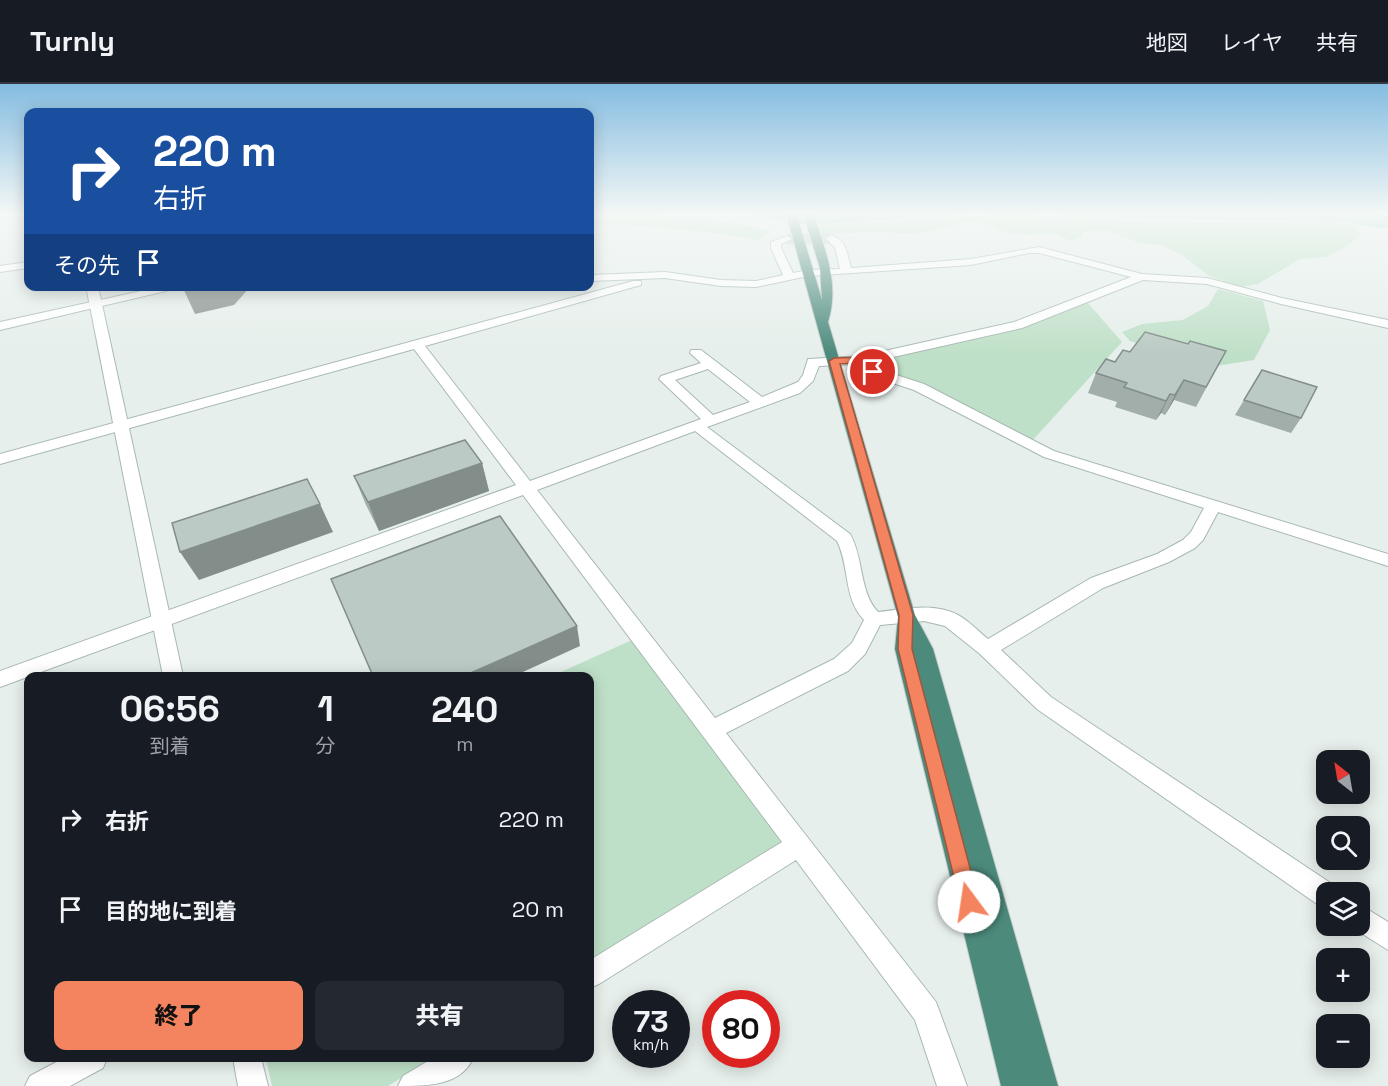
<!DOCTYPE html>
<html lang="ja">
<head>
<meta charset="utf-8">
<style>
  :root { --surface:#171b24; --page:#242831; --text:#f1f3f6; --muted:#9ea1a6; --line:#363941; --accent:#f4845f }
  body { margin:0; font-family:"Space Grotesk","Noto Sans JP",sans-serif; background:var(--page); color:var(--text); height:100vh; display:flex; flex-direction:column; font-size:22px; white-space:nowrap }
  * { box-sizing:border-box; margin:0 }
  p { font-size:20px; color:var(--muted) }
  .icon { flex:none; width:33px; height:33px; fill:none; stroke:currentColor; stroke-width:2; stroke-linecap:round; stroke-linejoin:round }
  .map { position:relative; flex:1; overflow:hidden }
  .sheet { position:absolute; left:24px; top:588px; width:570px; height:390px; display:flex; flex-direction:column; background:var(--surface); border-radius:12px; box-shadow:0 3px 15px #0003 }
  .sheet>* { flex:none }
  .banner { position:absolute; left:24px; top:24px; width:570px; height:183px; border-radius:12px; box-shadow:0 3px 15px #0003; background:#1a4fa0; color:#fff; overflow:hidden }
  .needle { width:39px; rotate:329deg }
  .tools { position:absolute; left:1316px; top:666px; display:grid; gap:12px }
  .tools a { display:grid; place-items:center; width:54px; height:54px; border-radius:12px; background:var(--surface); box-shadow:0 3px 15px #0003; font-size:30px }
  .speed { position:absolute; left:612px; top:906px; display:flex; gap:12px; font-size:30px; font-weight:700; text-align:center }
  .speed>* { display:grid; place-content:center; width:78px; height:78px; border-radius:50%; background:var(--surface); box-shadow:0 3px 15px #0003; line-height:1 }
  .speed small { font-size:15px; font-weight:400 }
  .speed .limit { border:9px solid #d22; background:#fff; color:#111 }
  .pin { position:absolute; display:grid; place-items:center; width:51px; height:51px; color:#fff; margin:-26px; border:3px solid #fff; border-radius:50%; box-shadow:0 2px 6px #0007 }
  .me { position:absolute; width:66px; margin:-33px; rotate:346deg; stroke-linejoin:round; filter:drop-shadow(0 0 4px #0008) }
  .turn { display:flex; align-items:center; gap:21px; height:126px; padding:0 30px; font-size:27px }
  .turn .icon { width:78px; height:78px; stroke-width:2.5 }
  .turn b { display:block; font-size:42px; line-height:51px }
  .then { display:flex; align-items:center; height:57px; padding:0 30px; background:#0003; gap:12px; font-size:22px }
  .eta { display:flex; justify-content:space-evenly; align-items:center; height:102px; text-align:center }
  .eta b { font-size:36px; font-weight:800; line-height:42px }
  .primary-button { display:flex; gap:12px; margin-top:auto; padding:12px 30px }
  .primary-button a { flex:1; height:69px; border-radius:12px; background:var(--accent); color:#111; font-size:24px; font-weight:800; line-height:69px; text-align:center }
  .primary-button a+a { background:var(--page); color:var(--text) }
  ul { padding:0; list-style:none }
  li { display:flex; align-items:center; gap:18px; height:90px; padding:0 30px }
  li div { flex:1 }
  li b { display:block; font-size:22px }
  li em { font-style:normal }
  header { display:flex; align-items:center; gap:36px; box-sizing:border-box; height:84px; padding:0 30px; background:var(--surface); border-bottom:2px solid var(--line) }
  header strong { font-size:28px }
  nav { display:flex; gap:33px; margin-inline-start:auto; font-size:21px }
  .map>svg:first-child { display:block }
  .green { fill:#bfe0c8 }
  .water { fill:#8ec9d4 }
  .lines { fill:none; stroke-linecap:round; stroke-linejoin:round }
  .minor-tunnel { stroke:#bfccc8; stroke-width:11; stroke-dasharray:11 5; stroke-linecap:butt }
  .minor-casing { stroke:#a8b8b2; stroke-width:2 }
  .tertiary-casing { stroke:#a8b8b2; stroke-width:2 }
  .trunk-casing { stroke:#c2cac8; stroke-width:2 }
  .minor { fill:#fff; fill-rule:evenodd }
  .tertiary { fill:#fff; fill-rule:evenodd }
  .trunk { fill:#4c8a7c; fill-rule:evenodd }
  .wall { fill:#a1aea9 }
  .shaded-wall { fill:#838d89 }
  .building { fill:#bbcac4; stroke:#838d89; stroke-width:1.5 }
  .route { fill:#f4845f; stroke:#9f563e; stroke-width:1.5 }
</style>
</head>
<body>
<header>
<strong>Turnly</strong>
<nav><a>地図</a><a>レイヤ</a><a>共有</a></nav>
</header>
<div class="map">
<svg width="1388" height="1002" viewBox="0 0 1388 1002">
  <rect width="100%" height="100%" fill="#e6efeb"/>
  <g class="green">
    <path d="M590,129c59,0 121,3 179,18l-10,9c-57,-10 -112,-15 -169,-16z"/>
    <polygon points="1013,130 1152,138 1342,139 1354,142 1361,151 1345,163 1327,173 1300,175 1258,200 1241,203 1209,192 1182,171 1161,161 1139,159 1106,146 1083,148 1081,153 1071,157 1056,150 1021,151 1002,147 986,139 967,138 918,150 879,148 814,150 812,145 820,141"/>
    <polygon points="1218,205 1263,217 1270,246 1254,276 1210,283 1130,257 1122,248 1142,240 1183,236 1208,222"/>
    <polygon points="1087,218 1122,258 1031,358 949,312 879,286 871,278"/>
    <polygon points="632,556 783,758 590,878 590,592 552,592"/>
    <polygon points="266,974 434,974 388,1002 272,1002"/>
  </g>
  <g class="water">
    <polygon points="740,129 984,129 807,141"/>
    <polygon points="1035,129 1388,129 1388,144 1377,144 1348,138 1084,133"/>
  </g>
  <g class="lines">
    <polyline class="minor-tunnel" points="787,155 831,154"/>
    <defs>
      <g id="minor">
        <path d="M831,151c16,5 16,19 20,33l120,-9 68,-12 103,27 65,4 75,20 106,22v8l-107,-24 -74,-20 -64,-4 -121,48 -151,34 7,7 46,15 130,67 334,103v12l-170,-54 -15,28 -8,8 -26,14 -66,26 -102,62 50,47 284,189 2,6h-11v15l-9,-3 -280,-195 -57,-55 -35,-28 -21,-5 -44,4 -15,29 -17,17 -122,62 210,269 31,84h-30l-22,-66 -119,-160 -197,124 -9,4v-28l192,-118 -259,-347 -523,192v-16l516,-186 -102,-136 -414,115v-10l633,-173h8v4l-216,61 105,135 171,-62 -42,-40 2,-3 40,-13 -11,-10 1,-3h10l61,47 36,-15 5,-7 5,-16 54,-3 152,-34 117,-45 -92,-24h-10l-58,12 -163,11 -52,11 -35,-1 -56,-8 -75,3v-6l75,-3 56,8 35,1 27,-6 -12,-27v-6l16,-6 5,3 -11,5v4l12,25 15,-3 32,-1 -5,-21 -9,-10zM859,280l9,11 46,15 130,67 160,51 -13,24 -8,8 -26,14 -66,24 -103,61c-10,-8 -19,-18 -30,-24 -23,-13 -55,-6 -80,-3 -19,-20 -14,-54 -28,-78l-143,-107 93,-34 13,-12 6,-15zM708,285l42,33 -37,13 -38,-35zM695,347l142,110c13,26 6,57 27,79l-12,23 -18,16 -119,59 -178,-228z"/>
        <polygon points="28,178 28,184 0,188 0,182"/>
        <polygon points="164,202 187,202 0,246 0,238"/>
        <polygon points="1359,820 1388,838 1388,866 1350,842 1359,842"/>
        <path d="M433,974h40c-12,28 -47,28 -75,28l5,-10z"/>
      </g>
      <g id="tertiary">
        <polygon points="86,202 98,202 183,592 163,592"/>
        <polygon points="64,974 107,974 103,984 70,1002 25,1002 30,992"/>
        <polygon points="233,974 261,974 268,1002 238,1002"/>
      </g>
      <g id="trunk">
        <path d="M786,129h10l26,87 -2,-32 -17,-55h10c12,37 27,70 15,109l87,293 18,34 125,437h-57l-106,-437 3,-32z"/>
        <polygon points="1375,129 1387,129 1388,137"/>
      </g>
    </defs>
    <use href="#minor" class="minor-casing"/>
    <use href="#tertiary" class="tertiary-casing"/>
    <use href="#trunk" class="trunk-casing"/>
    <use href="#minor" class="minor"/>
    <use href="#tertiary" class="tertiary"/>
    <use href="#trunk" class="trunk"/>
  </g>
  <g class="wall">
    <polygon points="1188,260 1226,267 1196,323 1174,316 1165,331 1161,329 1156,336 1115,323 1117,318 1088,309 1096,289 1130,268"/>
    <polygon points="1244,316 1301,334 1291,349 1235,331"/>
    <polygon points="482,379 489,407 379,447 366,421 354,392"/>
  </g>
  <g class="shaded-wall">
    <polygon points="191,202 251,202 234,221 195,230 183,204"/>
    <polygon points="1184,296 1174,316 1165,331 1175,311"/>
    <polygon points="1170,310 1161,329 1156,336 1166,317"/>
    <polygon points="482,379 489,407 379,447 368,418"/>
    <polygon points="320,420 333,448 199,496 180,468"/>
    <polygon points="577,542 580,562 514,592 464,592"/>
  </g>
  <g class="building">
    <polygon points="1145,248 1188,260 1190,257 1226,267 1206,303 1184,296 1175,311 1170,310 1166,317 1124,303 1127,299 1096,289 1106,275 1115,278 1123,266 1130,268"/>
    <polygon points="1262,286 1317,303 1301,334 1244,316"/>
    <polygon points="465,356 482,379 368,418 354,392"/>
    <polygon points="307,395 320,420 180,468 172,439"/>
    <polygon points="500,432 577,542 464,592 373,592 331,495"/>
  </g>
  <linearGradient id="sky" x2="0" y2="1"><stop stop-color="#84bce0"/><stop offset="0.48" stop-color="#f4f8f6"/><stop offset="1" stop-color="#f4f8f6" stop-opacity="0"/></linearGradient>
  <rect width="1388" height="270" fill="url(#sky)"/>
  <polygon class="route" points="861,273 877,285 877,290 869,290 859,279 840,280 913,531 912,565 979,818 976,825 969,828 962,825 960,818 898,565 899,531 829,277 834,274"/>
</svg>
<div class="tools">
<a><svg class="needle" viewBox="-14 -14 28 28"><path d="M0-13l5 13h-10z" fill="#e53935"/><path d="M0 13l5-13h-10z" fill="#9ea1a6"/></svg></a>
<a><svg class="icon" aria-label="search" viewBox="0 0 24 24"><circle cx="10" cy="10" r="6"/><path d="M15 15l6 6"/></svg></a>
<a><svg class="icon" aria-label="layers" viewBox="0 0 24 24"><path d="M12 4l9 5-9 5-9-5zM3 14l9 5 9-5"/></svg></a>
<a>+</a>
<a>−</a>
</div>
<div class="speed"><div>73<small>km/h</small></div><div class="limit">80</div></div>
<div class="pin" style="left:873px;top:288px;background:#d93025"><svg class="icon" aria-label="arrive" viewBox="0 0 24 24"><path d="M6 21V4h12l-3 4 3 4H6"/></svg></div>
<svg class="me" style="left:969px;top:818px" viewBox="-20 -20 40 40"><circle r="19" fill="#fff"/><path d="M0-13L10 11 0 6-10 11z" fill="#f4845f"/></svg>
<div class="banner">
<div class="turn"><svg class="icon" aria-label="right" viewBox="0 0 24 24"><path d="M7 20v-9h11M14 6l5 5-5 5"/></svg><div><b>220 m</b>右折</div></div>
<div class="then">その先<svg class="icon" aria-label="arrive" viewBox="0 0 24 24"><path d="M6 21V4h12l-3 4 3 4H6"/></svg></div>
</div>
<section class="sheet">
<div class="eta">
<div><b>06:56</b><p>到着</p></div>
<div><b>1</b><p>分</p></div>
<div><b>240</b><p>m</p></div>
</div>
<ul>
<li><svg class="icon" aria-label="right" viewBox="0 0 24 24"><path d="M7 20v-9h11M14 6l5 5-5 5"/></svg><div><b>右折</b></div><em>220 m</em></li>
<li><svg class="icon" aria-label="arrive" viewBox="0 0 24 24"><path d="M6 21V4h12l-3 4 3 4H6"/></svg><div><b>目的地に到着</b></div><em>20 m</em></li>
</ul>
<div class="primary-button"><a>終了</a><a>共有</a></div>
</section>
</div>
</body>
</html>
